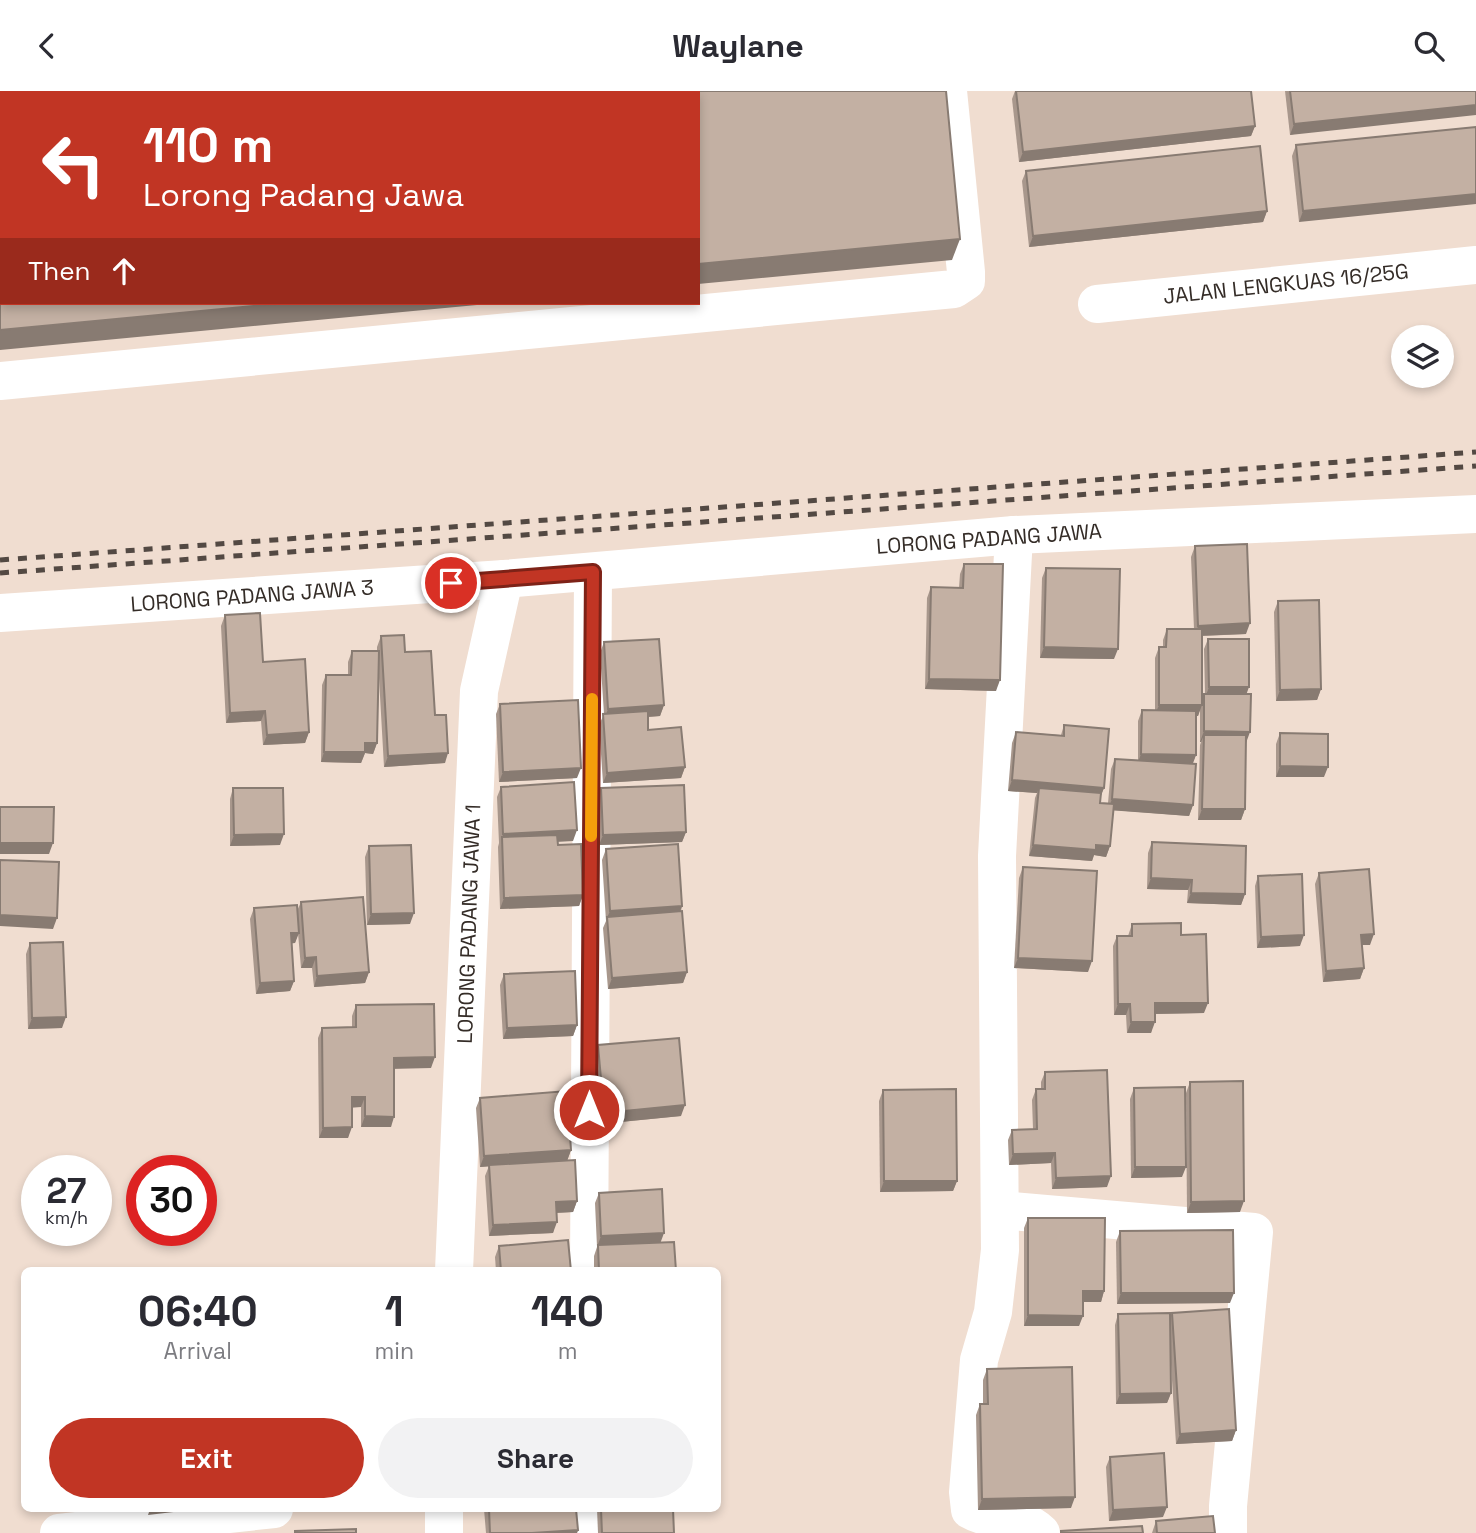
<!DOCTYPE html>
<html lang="en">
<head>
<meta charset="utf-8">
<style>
  :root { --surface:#fff; --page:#f2f2f3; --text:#2b2b33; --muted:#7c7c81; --accent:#c13524 }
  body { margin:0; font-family:"Space Grotesk",sans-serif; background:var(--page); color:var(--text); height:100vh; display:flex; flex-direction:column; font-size:26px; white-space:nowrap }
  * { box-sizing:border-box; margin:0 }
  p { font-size:23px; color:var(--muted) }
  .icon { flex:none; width:38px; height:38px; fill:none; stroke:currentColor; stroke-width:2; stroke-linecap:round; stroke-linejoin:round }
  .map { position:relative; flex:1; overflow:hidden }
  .panel { position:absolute; left:21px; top:1176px; width:700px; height:245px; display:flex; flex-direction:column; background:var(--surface); border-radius:10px; box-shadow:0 4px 10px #0003 }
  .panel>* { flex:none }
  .top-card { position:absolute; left:0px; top:0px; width:700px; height:214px; box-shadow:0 4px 10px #0003; background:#c13524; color:#fff; overflow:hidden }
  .fabs { position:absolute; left:1391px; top:234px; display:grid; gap:14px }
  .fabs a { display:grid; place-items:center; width:63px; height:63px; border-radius:50%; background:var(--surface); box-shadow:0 4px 10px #0003; font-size:35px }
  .speed { position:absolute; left:21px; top:1064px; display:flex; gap:14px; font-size:35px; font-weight:700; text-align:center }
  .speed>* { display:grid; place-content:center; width:91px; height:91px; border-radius:50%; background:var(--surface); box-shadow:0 4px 10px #0003; line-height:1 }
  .speed small { font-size:18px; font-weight:400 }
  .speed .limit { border:10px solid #d22; background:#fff; color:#111 }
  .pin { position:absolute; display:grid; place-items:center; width:60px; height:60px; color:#fff; margin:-30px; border:4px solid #fff; border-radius:50%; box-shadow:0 2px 7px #0007 }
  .me { position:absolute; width:77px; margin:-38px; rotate:0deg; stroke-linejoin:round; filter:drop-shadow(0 0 5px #0008) }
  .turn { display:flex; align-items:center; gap:24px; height:147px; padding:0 28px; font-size:32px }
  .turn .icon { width:91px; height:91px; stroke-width:2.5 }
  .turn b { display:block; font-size:49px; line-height:60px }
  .then { display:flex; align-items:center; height:66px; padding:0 28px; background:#0003; gap:14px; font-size:26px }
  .eta { display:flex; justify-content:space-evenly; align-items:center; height:119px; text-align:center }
  .eta b { font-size:42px; font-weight:700; line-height:49px }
  .action { display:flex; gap:14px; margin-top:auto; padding:14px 28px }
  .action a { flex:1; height:80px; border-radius:42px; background:var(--accent); color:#fff; font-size:28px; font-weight:700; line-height:80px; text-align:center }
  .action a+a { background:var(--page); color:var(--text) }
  header { display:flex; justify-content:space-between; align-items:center; height:91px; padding:0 28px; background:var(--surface); font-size:32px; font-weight:700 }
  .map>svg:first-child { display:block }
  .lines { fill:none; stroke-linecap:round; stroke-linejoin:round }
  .minor { stroke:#fff; stroke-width:38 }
  .rail { stroke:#534943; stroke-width:5; stroke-dasharray:9 9; stroke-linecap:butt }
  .wall { fill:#a8978c }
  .shaded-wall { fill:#887b72 }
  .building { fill:#c3b0a3; stroke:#887b72; stroke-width:2 }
  .route-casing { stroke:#7d2217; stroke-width:18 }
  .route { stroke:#c13524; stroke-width:12 }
  .slow { stroke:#f59e0b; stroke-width:12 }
  .labels { text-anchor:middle; stroke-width:7; stroke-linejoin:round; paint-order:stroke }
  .street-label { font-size:21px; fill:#342c27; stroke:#fff }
</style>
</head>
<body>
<header><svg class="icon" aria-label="back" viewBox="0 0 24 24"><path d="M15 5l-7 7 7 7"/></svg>Waylane<svg class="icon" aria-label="search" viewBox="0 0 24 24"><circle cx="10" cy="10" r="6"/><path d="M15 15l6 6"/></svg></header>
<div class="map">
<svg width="1476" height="1442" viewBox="0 0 1476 1442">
  <rect width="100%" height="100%" fill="#f0ddd0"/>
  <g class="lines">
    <g class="minor">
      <polyline points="1097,213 1476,174"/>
      <polyline points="0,290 954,198 966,190 966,181 948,0"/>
      <path d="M1014,444l-17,321 3,394 -7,62 -14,48 -11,132 2,18c22,13 51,3 71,23"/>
      <polyline points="0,522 504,488 1014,444 1476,423"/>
      <polyline points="1001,1119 1254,1141 1228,1415 1228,1442"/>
      <polyline points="454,1180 479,600 504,488"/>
      <polyline points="589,1180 593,481"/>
      <polyline points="444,1418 444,1442"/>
      <polyline points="591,1418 591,1442"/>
      <polyline points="59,1442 274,1418"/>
    </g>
    <g class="rail">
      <polyline points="0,469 1476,361"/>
      <polyline points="0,482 1476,375"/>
    </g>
  </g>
  <g class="wall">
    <rect x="116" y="0" width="120" height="2"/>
    <polygon points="1015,0 1251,0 1255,35 1251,45 1019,71 1012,8"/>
    <polygon points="1285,0 1476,0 1290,44"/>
    <polygon points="1476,36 1299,131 1292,65 1296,54"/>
    <polygon points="1026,80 1267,120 1263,131 1029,156 1022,90"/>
    <polygon points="1195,455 1246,543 1202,545 1202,609 1205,603 1204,558 1208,548 1247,603 1245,718 1241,729 1198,729 1200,654 1201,651 1200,651 1200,618 1198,625 1196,625 1196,664 1192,673 1193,714 1189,725 1113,719 1110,755 1106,766 1094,764 1092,770 1029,765 1035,707 1037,702 1008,700 1012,652 1016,641 1061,644 1064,634 1104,697 1100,706 1100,712 1108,712 1111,678 1115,668 1138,669 1138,630 1142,619 1155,619 1155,567 1159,556 1163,556 1163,549 1167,538 1194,538 1191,466"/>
    <polygon points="964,473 996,600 925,598 927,507 931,496 959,497 960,483"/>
    <polygon points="1046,477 1114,568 1040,567 1042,487"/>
    <polygon points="1278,510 1321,598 1317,609 1276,610 1274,521"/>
    <polygon points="225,524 309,641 305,652 263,654 261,630 226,632 221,535"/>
    <polygon points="381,545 405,561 435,624 445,672 384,676 379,587 377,652 373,663 365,662 361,672 321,671 322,594 326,584 348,584 348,571 352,560 377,560 377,556"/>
    <polygon points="604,551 664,614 660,625 648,626 648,639 685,676 681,687 603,692 599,634 604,623 600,562"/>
    <polygon points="500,613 577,687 499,691 496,623"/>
    <polygon points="1280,642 1324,686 1276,686 1276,653"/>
    <polygon points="501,696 573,750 558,750 558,754 583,804 579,815 500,818 498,756 499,752 497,706"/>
    <polygon points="233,697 280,754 230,755 230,708"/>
    <polygon points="601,697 686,741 682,751 599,754 597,708"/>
    <polygon points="1152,751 1245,803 1241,814 1187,812 1188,799 1147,798 1148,762"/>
    <polygon points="369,755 410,833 367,834 365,766"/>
    <polygon points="606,758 682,815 681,820 687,881 683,892 608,898 603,837 606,830 602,769"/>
    <polygon points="1023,776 1088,881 1014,877 1019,787"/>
    <polygon points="1319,782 1370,854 1362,854 1364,877 1360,888 1323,891 1315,793"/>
    <polygon points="1258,785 1300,855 1257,857 1255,795"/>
    <polygon points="301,811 369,881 365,892 314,896 312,877 301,877 298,842 295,852 292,852 294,890 290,900 256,903 250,828 254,817 297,820"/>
    <polygon points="1132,833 1181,844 1204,922 1155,923 1151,942 1127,942 1126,924 1114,924 1113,855 1117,845 1128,845"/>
    <polygon points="30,852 62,937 28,938 26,863"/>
    <polygon points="504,883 577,934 573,945 503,948 500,894"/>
    <polygon points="356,914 431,977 394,977 391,1036 361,1036 361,1016 352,1016 348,1047 319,1047 318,947 322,937 352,936 352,925"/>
    <polygon points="598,954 681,1025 600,1033 594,965"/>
    <polygon points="1045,981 1107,1096 1052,1098 1051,1072 1009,1074 1008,1049 1012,1039 1033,1038 1032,1009 1036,998 1041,998 1041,991"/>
    <polygon points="1190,991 1240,1121 1187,1122 1186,1002"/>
    <polygon points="1134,997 1182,1086 1131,1087 1130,1008"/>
    <polygon points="883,999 957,1090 953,1100 880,1101 879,1010"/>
    <polygon points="480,1007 571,1059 567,1070 577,1110 573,1121 557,1122 553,1142 489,1145 485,1085 489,1075 480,1076 476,1017"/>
    <polygon points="599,1102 660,1151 676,1180 594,1180 594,1165 597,1156 595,1112"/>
    <polygon points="1028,1127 1104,1200 1101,1211 1083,1211 1079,1235 1024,1235 1024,1137"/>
    <polygon points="1120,1140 1230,1212 1117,1213 1116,1151"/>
    <polygon points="499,1155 571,1180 496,1180 495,1166"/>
    <polygon points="1172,1222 1236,1339 1232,1350 1176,1353 1171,1273 1171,1302 1167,1312 1116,1313 1115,1234 1118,1223 1170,1227"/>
    <polygon points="987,1278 1071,1417 978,1419 976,1324 980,1313 983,1313 983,1289"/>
    <polygon points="1110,1366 1163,1426 1109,1430 1106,1376"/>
    <polygon points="484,1418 576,1418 578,1439 577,1442 486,1442"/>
    <polygon points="597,1418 673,1418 674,1442 598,1442"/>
    <polygon points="1156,1430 1215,1442 1152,1442"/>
  </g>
  <g class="shaded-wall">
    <polygon points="135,0 236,0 236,2 129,2 130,1"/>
    <rect x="307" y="0" width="111" height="2"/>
    <rect x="0" y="14" width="2" height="28"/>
    <polygon points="1476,14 1476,24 1290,44 1294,33"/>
    <polygon points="1255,35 1251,45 1019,71 1023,61"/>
    <polygon points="1476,103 1476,113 1299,131 1303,120"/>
    <polygon points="1267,120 1263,131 1029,156 1033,145"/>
    <polygon points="960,148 952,169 698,193 698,173"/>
    <polygon points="286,212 498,212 0,259 0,239"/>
    <polygon points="1250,532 1246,543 1195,545 1198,535"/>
    <polygon points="1044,556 1118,558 1114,568 1040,567"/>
    <polygon points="929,588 1000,589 996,600 925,598"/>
    <polygon points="1209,596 1249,596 1245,607 1205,607"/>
    <polygon points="1321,598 1317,609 1276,610 1280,599"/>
    <polygon points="664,614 660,625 604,629 608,618"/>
    <polygon points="1159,614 1202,614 1198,625 1155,624"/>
    <polygon points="265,620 261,630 226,632 230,622"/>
    <polygon points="1204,640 1250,641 1246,652 1204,644 1201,651 1200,651"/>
    <polygon points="309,641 305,652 263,654 267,644"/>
    <polygon points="365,652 377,652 373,663 365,662 361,672 321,671 324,661"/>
    <polygon points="448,662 445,672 384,676 388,665"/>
    <polygon points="1141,663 1196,664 1192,675 1137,674"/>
    <polygon points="1280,675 1328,676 1324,686 1276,686"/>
    <polygon points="685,676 681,687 603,692 607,682"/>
    <polygon points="581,677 577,687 499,691 503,681"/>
    <polygon points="1012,689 1104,697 1100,707 1039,697 1037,702 1008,700"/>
    <polygon points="1112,708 1193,714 1189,725 1108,719"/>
    <polygon points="1202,718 1245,718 1241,729 1198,729"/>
    <polygon points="577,739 573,750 502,754 502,748 503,743"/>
    <polygon points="686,741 682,751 599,754 603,744"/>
    <polygon points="284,743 280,754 230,755 234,744"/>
    <polygon points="0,752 53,752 49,763 0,763"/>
    <polygon points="1033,754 1096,754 1110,755 1106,766 1094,764 1092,770 1029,765"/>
    <polygon points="1151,787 1192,789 1188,799 1147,798"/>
    <polygon points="1191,802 1245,803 1241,814 1187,812"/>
    <polygon points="583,804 579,815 500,818 504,807"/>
    <polygon points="682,815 678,826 607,827 610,820"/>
    <polygon points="414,822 410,833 367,834 371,823"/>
    <polygon points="0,824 57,827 53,838 0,835"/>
    <polygon points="291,842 299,842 295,852 287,853"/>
    <polygon points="1374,843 1370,854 1357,854 1361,844"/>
    <polygon points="1304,844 1300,855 1257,857 1261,846"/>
    <polygon points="316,866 312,877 301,877 305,867"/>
    <polygon points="1018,867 1092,870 1088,881 1014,877"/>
    <polygon points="1364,877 1360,888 1323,891 1326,880"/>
    <polygon points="369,881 365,892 314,896 317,885"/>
    <polygon points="687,881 683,892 608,898 612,887"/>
    <polygon points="294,890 290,900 256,903 260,892"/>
    <polygon points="1155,912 1208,912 1204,922 1152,923"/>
    <polygon points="1118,913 1130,913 1126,924 1114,924"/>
    <polygon points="66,926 62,937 28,938 32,927"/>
    <polygon points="1131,931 1155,931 1151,942 1127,942"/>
    <polygon points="577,934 573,945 503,948 507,937"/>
    <polygon points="435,966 431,977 390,978 394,967"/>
    <polygon points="352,1006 365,1006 361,1016 348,1017"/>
    <polygon points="685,1014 681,1025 600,1033 604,1022"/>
    <polygon points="365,1025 394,1026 391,1036 361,1036"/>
    <polygon points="352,1036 348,1047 319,1047 323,1037"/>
    <polygon points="571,1059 567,1070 480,1076 484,1065"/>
    <polygon points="1055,1062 1051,1072 1009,1074 1013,1063"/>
    <polygon points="1135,1076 1186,1076 1182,1086 1131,1087"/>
    <polygon points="1111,1085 1107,1096 1052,1098 1056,1087"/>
    <polygon points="884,1090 957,1090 953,1100 880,1101"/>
    <polygon points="577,1110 573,1121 552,1122 556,1111"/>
    <polygon points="1244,1110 1240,1121 1187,1122 1191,1111"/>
    <polygon points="557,1131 553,1142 489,1145 493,1134"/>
    <polygon points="664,1142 660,1153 597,1156 601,1145"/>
    <polygon points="1083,1200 1104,1200 1101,1211 1079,1211"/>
    <polygon points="1121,1202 1234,1202 1230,1212 1117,1213"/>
    <polygon points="1028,1224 1083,1225 1079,1235 1024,1235"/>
    <polygon points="1171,1302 1167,1312 1116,1313 1120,1303"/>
    <polygon points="1236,1339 1232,1350 1176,1353 1180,1343"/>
    <polygon points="1075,1406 1071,1417 978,1419 982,1408"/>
    <polygon points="1167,1416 1163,1426 1109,1430 1113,1419"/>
    <polygon points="150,1418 199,1418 148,1424"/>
    <polygon points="578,1439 577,1442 532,1442"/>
  </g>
  <g class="building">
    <polygon points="0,0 108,0 108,2 2,2 2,14 0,14"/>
    <polygon points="424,0 946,0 960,148 698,173 698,2 405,2"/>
    <polygon points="1016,0 1251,0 1255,35 1023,61"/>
    <polygon points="1290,0 1476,0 1476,14 1294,33"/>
    <polygon points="1476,36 1476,103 1303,120 1296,54"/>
    <polygon points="2,39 2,212 286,212 0,239 0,40"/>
    <polygon points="1260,55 1267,120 1033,145 1026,80"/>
    <polygon points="1247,453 1250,532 1198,535 1195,455"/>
    <polygon points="964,473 1003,473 1000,589 929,588 931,496 963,497"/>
    <polygon points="1046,477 1120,478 1118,558 1044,556"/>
    <polygon points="1319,509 1321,598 1280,599 1278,510"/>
    <polygon points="260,522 263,571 305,568 309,641 267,644 265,620 230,622 225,524"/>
    <polygon points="1167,538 1202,538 1202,614 1159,614 1159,556 1166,556"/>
    <polygon points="404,544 405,561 431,560 435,624 446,624 448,662 388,665 381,545"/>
    <polygon points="659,548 664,614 608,618 604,551"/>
    <polygon points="1208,548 1249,548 1249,596 1209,596"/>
    <polygon points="352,560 379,560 377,652 365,652 365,661 324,661 326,584 351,584"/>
    <polygon points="1204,603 1251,603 1250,641 1204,640"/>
    <polygon points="578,609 581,677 503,681 500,613"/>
    <polygon points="1142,619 1196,620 1196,664 1141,663"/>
    <polygon points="648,620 648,639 681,636 685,676 607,682 603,623"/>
    <polygon points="1064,634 1109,638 1104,697 1012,689 1016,641 1064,645"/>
    <polygon points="1280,642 1328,643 1328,676 1280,675"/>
    <polygon points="1204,644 1246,644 1245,718 1202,718"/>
    <polygon points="1115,668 1196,673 1193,714 1112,708"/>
    <polygon points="574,691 577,739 503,743 501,696"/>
    <polygon points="684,694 686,741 603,744 601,697"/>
    <polygon points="233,697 283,697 284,743 234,744"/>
    <polygon points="1039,697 1101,702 1100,712 1114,713 1110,755 1096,754 1096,759 1033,754"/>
    <polygon points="0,716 54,716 53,752 0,752"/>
    <polygon points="557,744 558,754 581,753 583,804 504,807 502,746"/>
    <polygon points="1152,751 1246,755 1245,803 1191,802 1192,789 1151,787"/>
    <polygon points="678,753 682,815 610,820 606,758"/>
    <polygon points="411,754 414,822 371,823 369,755"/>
    <polygon points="0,769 59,771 57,827 0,824"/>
    <polygon points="1023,776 1097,780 1092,870 1018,867"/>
    <polygon points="1369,778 1374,843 1361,844 1364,877 1326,880 1319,782"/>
    <polygon points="1302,783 1304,844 1261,846 1258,785"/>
    <polygon points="363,806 369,881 317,885 316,866 305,867 301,811"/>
    <polygon points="297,814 299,842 291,842 294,890 260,892 254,817"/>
    <polygon points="682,820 687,881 612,887 607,826"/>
    <polygon points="1181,832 1181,844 1206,843 1208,912 1155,912 1155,931 1131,931 1130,913 1118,913 1117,845 1132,845 1132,833"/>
    <polygon points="63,851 66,926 32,927 30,852"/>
    <polygon points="575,880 577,934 507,937 504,883"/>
    <polygon points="434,913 435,966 394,967 394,1026 365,1025 365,1006 352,1006 352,1036 323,1037 322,937 356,936 356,914"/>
    <polygon points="679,947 685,1014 604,1022 598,954"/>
    <polygon points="1107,979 1111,1085 1056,1087 1055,1062 1013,1063 1012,1039 1037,1038 1036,998 1045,998 1045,981"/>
    <polygon points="1243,990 1244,1110 1191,1111 1190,991"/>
    <polygon points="1185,996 1186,1076 1135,1076 1134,997"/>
    <polygon points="956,998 957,1090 884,1090 883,999"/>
    <polygon points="567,1000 571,1059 484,1065 480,1007"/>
    <polygon points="575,1069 577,1110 556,1111 557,1131 493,1134 489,1074"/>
    <polygon points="662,1098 664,1142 601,1145 599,1102"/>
    <polygon points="1028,1127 1105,1127 1104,1200 1083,1200 1083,1225 1028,1224"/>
    <polygon points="1233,1139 1234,1202 1121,1202 1120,1140"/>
    <polygon points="568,1149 571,1180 501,1180 499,1155"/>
    <polygon points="674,1151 676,1180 599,1180 598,1154"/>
    <polygon points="1229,1218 1236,1339 1180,1343 1172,1222"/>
    <polygon points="1170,1222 1171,1302 1120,1303 1118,1223"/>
    <polygon points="1072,1276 1075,1406 982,1408 980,1313 988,1313 987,1278"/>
    <polygon points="1164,1362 1167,1416 1113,1419 1110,1366"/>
    <polygon points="489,1418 576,1418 578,1439 532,1442 490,1442"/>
    <polygon points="601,1418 673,1418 674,1442 602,1442"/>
    <polygon points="1213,1425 1215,1442 1157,1442 1156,1430"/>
    <polygon points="1142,1435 1143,1442 1061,1442 1061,1440"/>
    <polygon points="356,1438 356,1442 295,1442 295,1440"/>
  </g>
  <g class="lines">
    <defs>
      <polyline id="route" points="451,492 593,481 589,1019"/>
    </defs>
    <use href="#route" class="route-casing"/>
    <use href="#route" class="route"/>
    <polyline class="slow" points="591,745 592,608"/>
  </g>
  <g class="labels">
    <g class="street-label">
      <text transform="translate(1286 193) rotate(-6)" y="7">JALAN LENGKUAS 16/25G</text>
      <text transform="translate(989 448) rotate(-4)" y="7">LORONG PADANG JAWA</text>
      <text transform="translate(252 505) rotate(-4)" y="7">LORONG PADANG JAWA 3</text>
      <text transform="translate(469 833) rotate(-88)" y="7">LORONG PADANG JAWA 1</text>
    </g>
  </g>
</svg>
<div class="fabs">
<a><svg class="icon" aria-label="layers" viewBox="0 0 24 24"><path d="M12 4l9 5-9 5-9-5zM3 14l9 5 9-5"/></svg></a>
</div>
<div class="speed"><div>27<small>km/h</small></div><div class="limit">30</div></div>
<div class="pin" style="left:451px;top:492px;background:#d93025"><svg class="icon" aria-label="arrive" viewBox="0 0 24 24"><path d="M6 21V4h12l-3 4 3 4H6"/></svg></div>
<svg class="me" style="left:589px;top:1019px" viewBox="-20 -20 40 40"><circle r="17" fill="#c13524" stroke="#fff" stroke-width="3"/><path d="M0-11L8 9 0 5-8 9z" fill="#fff"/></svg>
<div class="top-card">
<div class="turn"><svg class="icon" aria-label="left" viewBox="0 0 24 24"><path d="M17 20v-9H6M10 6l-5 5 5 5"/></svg><div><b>110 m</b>Lorong Padang Jawa</div></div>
<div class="then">Then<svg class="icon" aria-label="ahead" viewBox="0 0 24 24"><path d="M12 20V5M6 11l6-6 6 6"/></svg></div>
</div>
<section class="panel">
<div class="eta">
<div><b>06:40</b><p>Arrival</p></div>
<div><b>1</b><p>min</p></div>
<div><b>140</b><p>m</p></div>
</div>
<div class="action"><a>Exit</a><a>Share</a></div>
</section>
</div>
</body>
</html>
